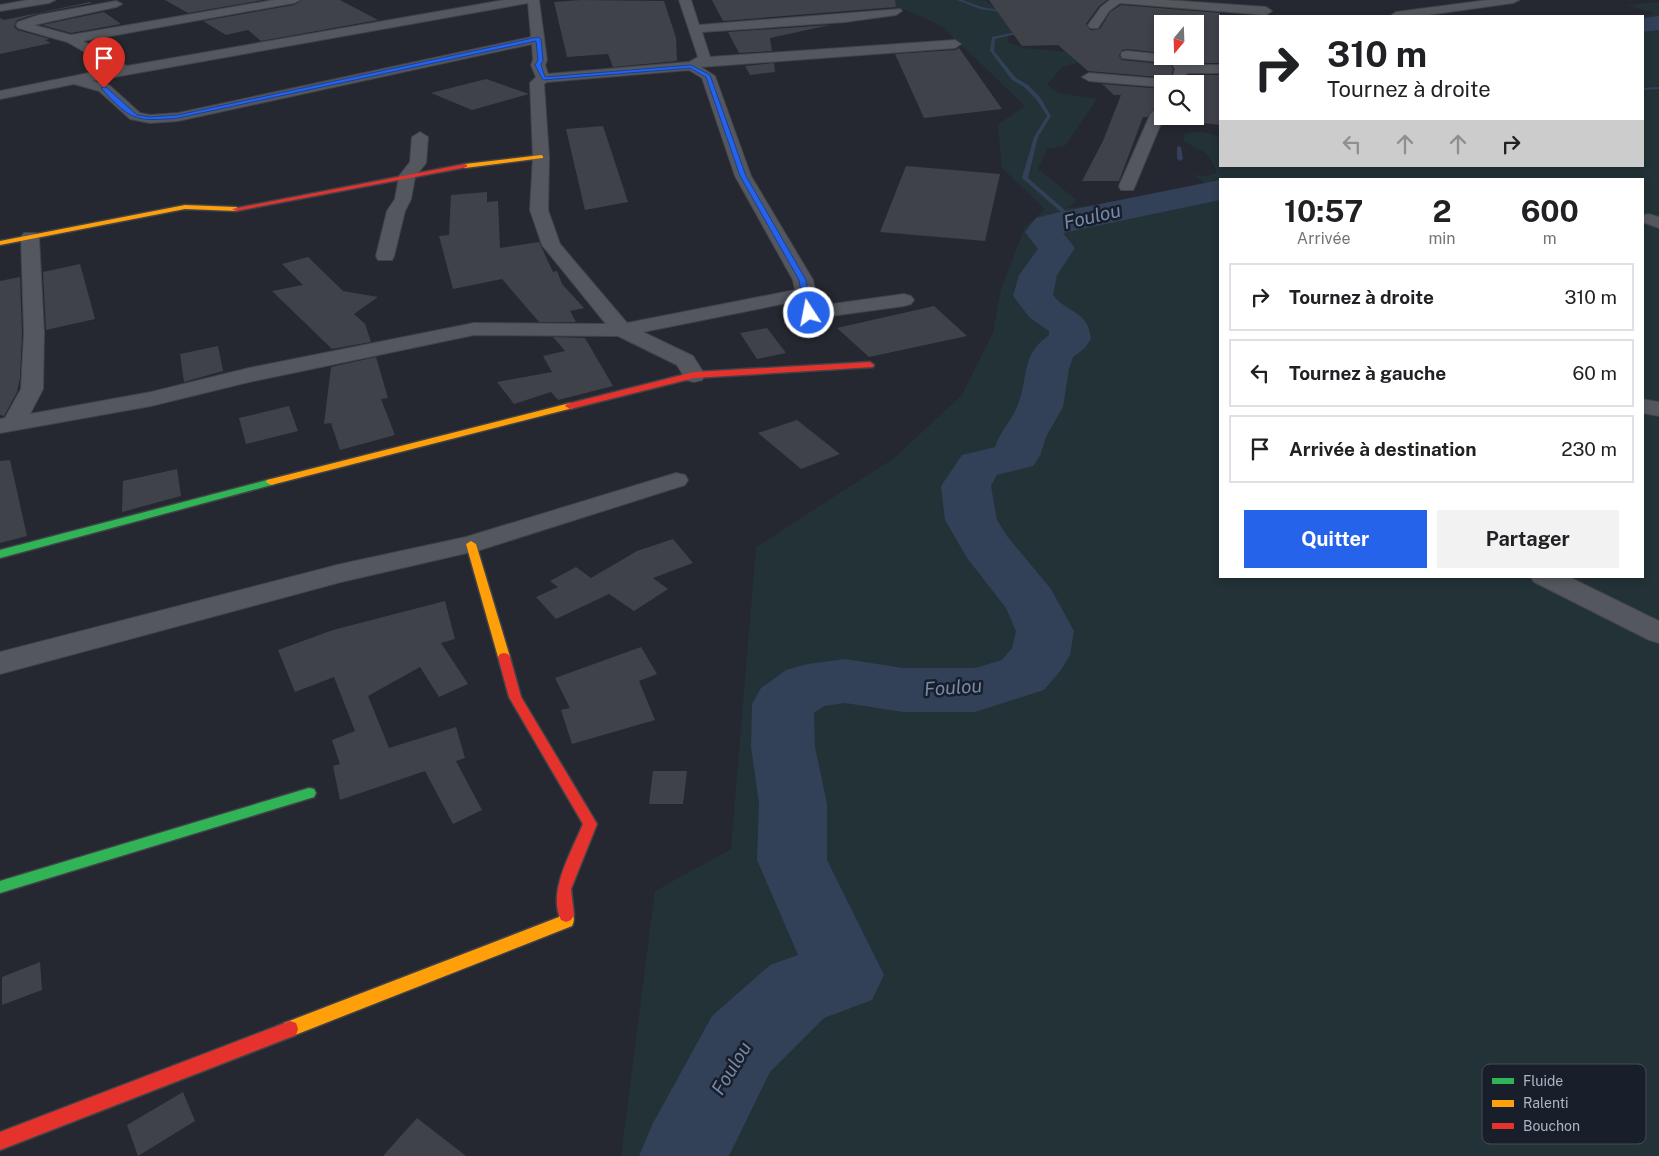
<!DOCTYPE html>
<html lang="fr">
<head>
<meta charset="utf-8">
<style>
  :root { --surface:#fff; --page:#f2f2f2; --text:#202124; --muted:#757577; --line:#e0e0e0; --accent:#2563eb }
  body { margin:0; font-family:"Public Sans",sans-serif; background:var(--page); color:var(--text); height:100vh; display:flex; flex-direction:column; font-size:19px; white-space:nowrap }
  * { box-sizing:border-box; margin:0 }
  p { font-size:16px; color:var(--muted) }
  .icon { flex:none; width:28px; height:28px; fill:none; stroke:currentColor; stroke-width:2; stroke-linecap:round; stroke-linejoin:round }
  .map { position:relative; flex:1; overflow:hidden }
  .sheet { position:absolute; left:1219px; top:178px; width:425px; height:400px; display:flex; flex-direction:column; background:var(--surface); border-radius:0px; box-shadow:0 2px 8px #0003 }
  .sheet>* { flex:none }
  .top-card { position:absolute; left:1219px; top:15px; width:425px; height:152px; border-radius:0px; box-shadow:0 2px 8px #0003; background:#fff; color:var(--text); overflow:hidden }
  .needle { width:32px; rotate:199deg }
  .buttons { position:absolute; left:1154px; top:15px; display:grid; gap:10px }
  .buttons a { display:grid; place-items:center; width:50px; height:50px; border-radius:0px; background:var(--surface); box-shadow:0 2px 8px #0003; font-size:25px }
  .pin { position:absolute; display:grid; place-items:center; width:42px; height:42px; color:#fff; margin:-51px -21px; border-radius:50% 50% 50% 0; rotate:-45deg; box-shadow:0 0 5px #0007 }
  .pin .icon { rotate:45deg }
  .me { position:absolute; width:55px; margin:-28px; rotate:349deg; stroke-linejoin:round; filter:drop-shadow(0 0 4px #0008) }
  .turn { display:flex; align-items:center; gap:18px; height:105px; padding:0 25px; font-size:22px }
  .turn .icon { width:65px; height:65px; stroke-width:2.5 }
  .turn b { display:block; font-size:35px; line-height:42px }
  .lanes { display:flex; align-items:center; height:48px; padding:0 25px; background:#0003; justify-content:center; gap:25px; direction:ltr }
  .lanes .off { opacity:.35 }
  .eta { display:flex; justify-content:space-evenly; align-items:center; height:85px; text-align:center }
  .eta b { font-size:30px; font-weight:700; line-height:35px }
  .action { display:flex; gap:10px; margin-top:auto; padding:10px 25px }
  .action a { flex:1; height:58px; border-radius:0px; background:var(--accent); color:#fff; font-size:20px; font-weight:700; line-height:58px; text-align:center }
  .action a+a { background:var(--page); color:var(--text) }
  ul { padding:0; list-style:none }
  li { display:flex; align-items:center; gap:15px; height:68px; margin:0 10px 8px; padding:0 15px; border:2px solid var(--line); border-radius:0px }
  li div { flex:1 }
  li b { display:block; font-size:19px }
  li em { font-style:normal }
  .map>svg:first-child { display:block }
  .green { fill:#223236; fill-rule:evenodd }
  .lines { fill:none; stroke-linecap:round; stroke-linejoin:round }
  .stream { fill:#324058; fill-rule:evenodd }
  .river { fill:#324058; fill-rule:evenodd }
  .building { fill:#3f4249 }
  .street-casing { stroke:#414349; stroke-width:2 }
  .fast-casing { stroke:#414349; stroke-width:3 }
  .slow-casing { stroke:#414349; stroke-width:3 }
  .jam-casing { stroke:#414349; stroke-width:3 }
  .street { fill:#54575e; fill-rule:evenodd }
  .fast { fill:#30b455; fill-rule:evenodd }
  .slow { fill:#ff9f0a; fill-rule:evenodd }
  .jam { fill:#e5322d; fill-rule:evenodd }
  .route { fill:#2563eb; stroke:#184099 }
  .labels { text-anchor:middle; stroke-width:5; stroke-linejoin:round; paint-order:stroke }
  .water-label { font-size:19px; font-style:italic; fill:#7589aa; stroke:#191f2a }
  .key { fill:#191f2a; stroke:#454c58; stroke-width:1 }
  .key-label { font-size:14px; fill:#adb4c3 }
</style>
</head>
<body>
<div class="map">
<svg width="1659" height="1156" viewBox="0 0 1659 1156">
  <rect width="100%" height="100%" fill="#252830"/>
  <path class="green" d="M869,0h115l16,10 55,19 -43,5 -5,3 2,6 15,5 58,5 3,7 -24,8 -14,17 11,8 39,6 -32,47 -18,3 -9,20 39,31 -10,8 59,-6 13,-6 27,1 44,-10 -16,-12 14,1 9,-3c-12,-29 -12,-17 -33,-32l-1,-6c11,-6 27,-3 37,3v28h422l1,-149 12,-4 -29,-8 33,-3v1154h-1038l34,-265 76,-42 25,-302 138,-89 68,-63 31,-62 8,-44 24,-62 20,-18 -43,-41 -4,-44 27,-18 -85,-81 -35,-15zM1220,179h422v397h-422z"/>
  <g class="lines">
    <g class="stream">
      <polygon points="957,0 962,0 982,7 1009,12 1007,13 980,9"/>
      <polygon points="1025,30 1026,32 995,39 994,51 1016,78 1028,85 1040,97 1051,116 1038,137 1028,178 1074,218 1074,220 1070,220 1022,178 1034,137 1047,116 1036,99 1024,87 1012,80 990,51 992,37"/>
      <polygon points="1659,87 1659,89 1642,90 1642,88"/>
      <polygon points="1179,146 1181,147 1183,159 1180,161 1177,159 1177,147"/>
    </g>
    <g class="river">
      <polygon points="1659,16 1659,30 1642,32 1642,18"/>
      <path d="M1220,180v20l-157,33 12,15 -18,27 -4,20c15,19 35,15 38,44l-6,9 -12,9 -4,12 -6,38 -17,30 -6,19 -7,10 -36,9 -6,11 6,34 10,16 44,53 23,42 -4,24 -9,15 -17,20 -69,22h-72l-58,-9 -21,3 -10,7 1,34 12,57v56l57,115 -12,25 -48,18 -54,54 -41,84h-90l13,-31 60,-109 58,-51 28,-10 -41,-95 2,-56 -8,-57 1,-43 9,-16 25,-18 22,-6 37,-5 58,9h72l27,-8 10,-12 4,-17 -10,-23 -39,-50 -22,-38 -4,-34 21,-31 33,-8c5,-15 15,-25 21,-38 14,-28 2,-52 33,-74v-4l-19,-13 -17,-22 6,-21 19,-26 -13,-17 11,-14 24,-6z"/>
    </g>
  </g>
  <g class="building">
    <polygon points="165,0 263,0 188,13"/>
    <polygon points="302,0 340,0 378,20 261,41 248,30 226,35 203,21 294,5"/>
    <polygon points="581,0 664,1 676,38 677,61 613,67 608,54 567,57 554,2"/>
    <polygon points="712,0 895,0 896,7 723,21"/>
    <polygon points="989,0 1107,0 1099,6 1086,24 1090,30 1100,29 1110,12 1121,5 1220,13 1220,63 1187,63 1183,56 1195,56 1195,24 1162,24 1162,53 1127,49 1122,50 1119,56 1122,60 1171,65 1173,69 1171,78 1088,71 1058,45 1022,46"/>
    <polygon points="90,2 92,3 39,13 17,20 14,26 17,30 50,39 45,40 51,43 0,54 0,18 4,20"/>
    <polygon points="104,12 121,24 71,33 42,25"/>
    <polygon points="830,25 770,38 772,51 739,53 728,32"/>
    <polygon points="959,48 1002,109 924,118 895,54 955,50"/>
    <polygon points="774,63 775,72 750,75 745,66"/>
    <polygon points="1188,75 1220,75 1220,125 1165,119 1166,116 1195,116 1195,84 1186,84"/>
    <polygon points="486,79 529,94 472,110 431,93"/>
    <polygon points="1102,84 1162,89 1162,104 1156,106 1147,117 1143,117 1119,181 1082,181 1103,141 1121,95 1114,95"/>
    <polygon points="603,126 628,202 585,210 566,129"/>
    <polygon points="906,166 1000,174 985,241 880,232"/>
    <polygon points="487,192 487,202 498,201 500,248 539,242 553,272 557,271 562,284 584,308 570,311 576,322 539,322 502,279 453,289 439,236 449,235 451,195"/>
    <polygon points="308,257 343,291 378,297 354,314 365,324 371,342 332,349 272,291 303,285 282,264"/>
    <polygon points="80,264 95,319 46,330 43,272"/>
    <polygon points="20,277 22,333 20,378 17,392 4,416 0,415 0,281"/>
    <polygon points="934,306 967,336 869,357 837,328"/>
    <polygon points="767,328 786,353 757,359 740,333"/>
    <polygon points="553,337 585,338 613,386 558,400 551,392 514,404 497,382 552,372 543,356 565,351"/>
    <polygon points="218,346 223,371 184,382 180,354"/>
    <polygon points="376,357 388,398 381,399 395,435 340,450 331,423 324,424 331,367"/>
    <polygon points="289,406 298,431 246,444 239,418"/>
    <polygon points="797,420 840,454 801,469 758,433"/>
    <polygon points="10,460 27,536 0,543 0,461"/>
    <polygon points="177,469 181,496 122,512 123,481"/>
    <polygon points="673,539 693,563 653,578 668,589 634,611 609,594 556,619 536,597 558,587 550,581 576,567 591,578 637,551"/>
    <polygon points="445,601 455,639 441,643 468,684 439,697 420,667 368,696 389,748 456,727 465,758 456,761 482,810 453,824 425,771 340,800 333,766 340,764 332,740 355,731 334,677 295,692 278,650 333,630"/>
    <polygon points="641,647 657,674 639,681 655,720 572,744 561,710 570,708 555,678"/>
    <polygon points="653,771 687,771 683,804 649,804"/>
    <polygon points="40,962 42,990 2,1005 2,977"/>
    <polygon points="183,1092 195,1121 138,1156 127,1125"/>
    <polygon points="417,1118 466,1156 383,1156"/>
  </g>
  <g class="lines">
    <defs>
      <g id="street">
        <polygon points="28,0 55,0 49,3 0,11 0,5"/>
        <path d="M274,0h26l-6,3 -211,38 44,25 377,-66h35l8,60 -2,5 3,9 141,-12 9,-5 -19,-57h12l8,25 201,-16 2,2 -6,4 -51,7 -143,10 8,25 245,-17 6,4 -6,4 -254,19 14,9 36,100 62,104 5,26 86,-12 7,2 3,4 -3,4 -7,2 -95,13 -7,-2 -5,-16 -154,31 50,24 12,19 -3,5 -8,2 -8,-2 -9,-15 -59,-29 -144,-1 -225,47 -98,24 -151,27v-14l5,-1 16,-29 3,-56 -3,-96 3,-4h12l3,4 5,96 -1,56 -13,25 121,-22 98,-24 225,-45 132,1 -64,-79 -12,-35 3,-53 -3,-74 6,-6 -5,-12 2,-5 -1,-16 -354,77 -28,2 -20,-4 -31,-28 -25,-7 -74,15v-8l113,-23 -46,-26 -49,-14 -2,-3 2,-3 21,-7 77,-14 6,3 -6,3 -82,18 37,10zM528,3l3,34 -353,76 -28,2 -10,-2 -31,-28 -17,-4zM689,70l13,8 33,98 58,104 2,10 -168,33 -67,-79 -12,-34 1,-53 -5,-73 3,-2z"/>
        <polygon points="1110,0 1166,0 1266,7 1272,11 1266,15 1120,3 1109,11 1098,28 1090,28 1088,25 1101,7"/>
        <polygon points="1488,0 1519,0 1513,3 1420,16 1390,16 1396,12"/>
        <polygon points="1127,51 1177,56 1181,57 1186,65 1220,65 1220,73 1187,73 1184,84 1162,84 1162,87 1089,81 1082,77 1089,73 1172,80 1175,69 1172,63 1122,58 1121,55 1122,52"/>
        <polygon points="1162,106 1164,116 1135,186 1133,190 1121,190 1119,186 1150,115 1157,107"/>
        <polygon points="420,132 428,137 426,163 415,177 411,199 405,211 394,256 392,260 378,260 376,256 387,211 395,199 399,176 410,162 412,137"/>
        <polygon points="1649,214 1659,217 1659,228 1642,222 1643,215"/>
        <polygon points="1642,399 1659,402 1659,416 1642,413"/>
        <polygon points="676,473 685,475 688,480 685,485 480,550 341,582 0,674 0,652 341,564 466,537"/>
        <polygon points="1530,576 1567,576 1659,621 1659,643 1649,640 1534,582"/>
      </g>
      <g id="fast">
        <polygon points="271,479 275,480 276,482 275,484 0,558 0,550"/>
        <polygon points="309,788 314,789 316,793 314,797 0,893 0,881"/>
      </g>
      <g id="slow">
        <polygon points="541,155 543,156 543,158 465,168 462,166 465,164"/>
        <polygon points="185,205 236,207 240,209 236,211 185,209 0,245 0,241"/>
        <polygon points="570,403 575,406 573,408 271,485 266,482 267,480"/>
        <polygon points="471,541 476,544 510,657 508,660 500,660 498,657 466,544"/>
        <path d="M566,908l5,2c3,6 4,10 1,16l-282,111 -6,-2 -2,-6 2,-6 275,-106 2,-7z"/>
      </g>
      <g id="jam">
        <polygon points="465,164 467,165 467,167 236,211 232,209"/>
        <polygon points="870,362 874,365 873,367 694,378 570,409 565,406 567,404 694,372"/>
        <path d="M504,653l4,1 2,3 11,40 76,127 -26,65 3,26 -3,5 -5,2 -5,-2c-14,-28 11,-69 22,-96l-74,-127 -11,-40 2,-3z"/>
        <polygon points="290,1021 296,1023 298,1029 296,1035 0,1150 0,1132"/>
      </g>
    </defs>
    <use href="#street" class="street-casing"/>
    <use href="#fast" class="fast-casing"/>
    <use href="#slow" class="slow-casing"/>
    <use href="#jam" class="jam-casing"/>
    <use href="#street" class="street"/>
    <use href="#fast" class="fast"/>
    <use href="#slow" class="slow"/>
    <use href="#jam" class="jam"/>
  </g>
  <path class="route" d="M538,37l3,2 2,21 -2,5 4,12 146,-12 19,10 36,101 60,104 6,35 -7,-2 -6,-33 -59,-104 -34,-99 -16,-9 -147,12 -8,-15 3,-5 -2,-19 -358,77c-43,4 -48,2 -77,-30l5,-1 31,28 13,2 28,-2z"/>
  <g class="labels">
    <g class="water-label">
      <text transform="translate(1092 216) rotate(-13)" y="7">Foulou</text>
      <text transform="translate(953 687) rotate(-4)" y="7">Foulou</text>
      <text transform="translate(731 1068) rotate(-59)" y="7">Foulou</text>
    </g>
  </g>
  <rect x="1482" y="1064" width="164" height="80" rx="8" class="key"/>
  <rect x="1492" y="1078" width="22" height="6" fill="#30b455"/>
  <rect x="1492" y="1100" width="22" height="7" fill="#ff9f0a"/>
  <rect x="1492" y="1123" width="22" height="6" fill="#e5322d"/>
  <g class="key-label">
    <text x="1523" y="1086">Fluide</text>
    <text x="1523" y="1108">Ralenti</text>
    <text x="1523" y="1131">Bouchon</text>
  </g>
</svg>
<div class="buttons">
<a><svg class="needle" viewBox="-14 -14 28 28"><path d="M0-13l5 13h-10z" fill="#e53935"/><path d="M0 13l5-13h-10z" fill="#757577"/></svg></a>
<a><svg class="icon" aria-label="search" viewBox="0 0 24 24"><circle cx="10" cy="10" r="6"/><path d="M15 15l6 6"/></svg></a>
</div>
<div class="pin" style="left:104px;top:88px;background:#d93025"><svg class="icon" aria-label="arrive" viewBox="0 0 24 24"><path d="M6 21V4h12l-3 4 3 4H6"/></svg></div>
<svg class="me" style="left:809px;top:313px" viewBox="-20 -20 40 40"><circle r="17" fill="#2563eb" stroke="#fff" stroke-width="3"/><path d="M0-11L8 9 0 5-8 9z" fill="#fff"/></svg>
<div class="top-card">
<div class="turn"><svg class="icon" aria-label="right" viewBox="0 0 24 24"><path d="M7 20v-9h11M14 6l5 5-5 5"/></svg><div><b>310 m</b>Tournez à droite</div></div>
<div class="lanes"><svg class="icon off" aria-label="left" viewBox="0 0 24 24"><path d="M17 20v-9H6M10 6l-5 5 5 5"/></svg><svg class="icon off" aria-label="ahead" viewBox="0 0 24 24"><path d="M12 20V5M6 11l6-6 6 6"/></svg><svg class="icon off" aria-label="ahead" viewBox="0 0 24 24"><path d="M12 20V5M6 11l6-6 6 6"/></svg><svg class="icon" aria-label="right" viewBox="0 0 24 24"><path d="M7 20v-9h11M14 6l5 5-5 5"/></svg></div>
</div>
<section class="sheet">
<div class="eta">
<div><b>10:57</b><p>Arrivée</p></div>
<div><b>2</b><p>min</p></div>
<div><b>600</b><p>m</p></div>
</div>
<ul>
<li><svg class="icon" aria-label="right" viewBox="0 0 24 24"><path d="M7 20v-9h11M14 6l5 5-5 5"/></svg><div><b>Tournez à droite</b></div><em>310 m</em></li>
<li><svg class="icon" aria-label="left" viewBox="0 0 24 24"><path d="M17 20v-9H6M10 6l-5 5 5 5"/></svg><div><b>Tournez à gauche</b></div><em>60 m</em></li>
<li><svg class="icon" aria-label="arrive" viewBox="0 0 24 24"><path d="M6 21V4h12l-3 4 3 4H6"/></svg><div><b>Arrivée à destination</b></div><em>230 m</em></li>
</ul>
<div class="action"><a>Quitter</a><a>Partager</a></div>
</section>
</div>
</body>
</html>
